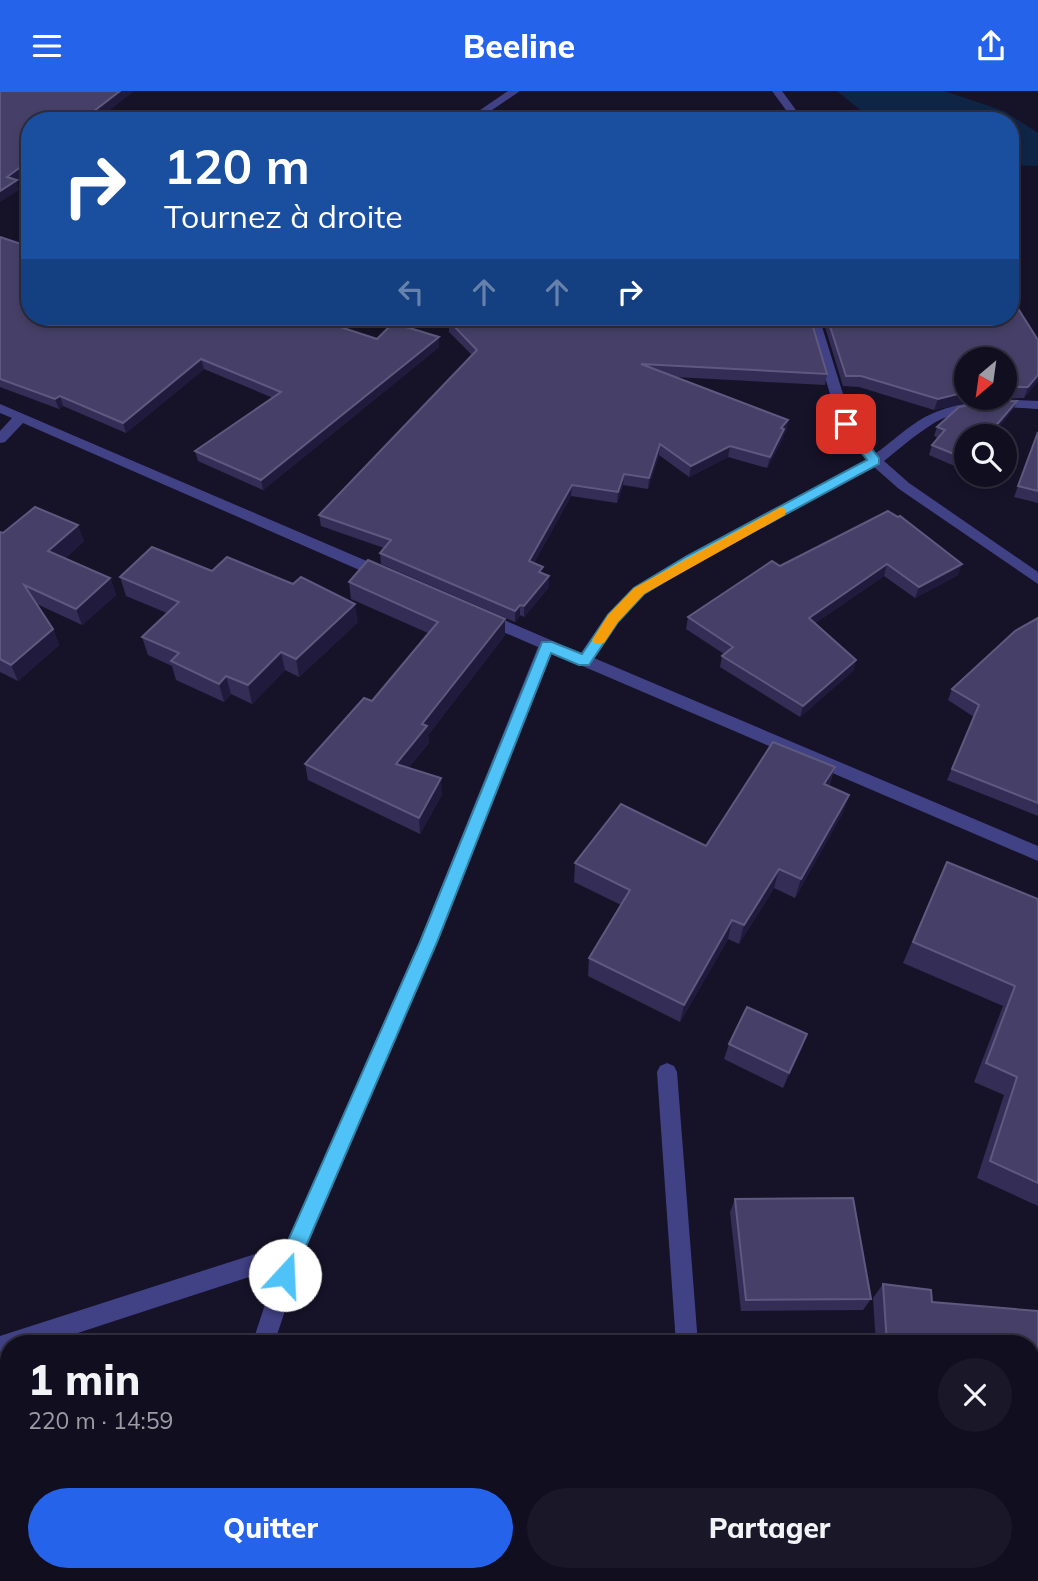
<!DOCTYPE html>
<html lang="fr">
<head>
<meta charset="utf-8">
<style>
  :root { --surface:#100e1f; --page:#191728; --text:#f1f3f6; --muted:#9c9ca4; --line:#302e3d; --accent:#2563eb }
  body { margin:0; font-family:Mulish,sans-serif; background:var(--page); color:var(--text); height:100vh; display:flex; flex-direction:column; font-size:26px; white-space:nowrap }
  * { box-sizing:border-box; margin:0 }
  p { font-size:23px; color:var(--muted) }
  .icon { flex:none; width:38px; height:38px; fill:none; stroke:currentColor; stroke-width:2; stroke-linecap:round; stroke-linejoin:round }
  .map { position:relative; flex:1; overflow:hidden }
  .sheet { position:absolute; left:0px; top:1244px; width:1040px; height:247px; display:flex; flex-direction:column; background:var(--surface); border-radius:28px 28px 0 0; box-shadow:0 4px 10px #0003,0 0 0 2px var(--line) }
  .sheet>* { flex:none }
  .hud { position:absolute; left:21px; top:21px; width:998px; height:214px; border-radius:28px; box-shadow:0 4px 10px #0003,0 0 0 2px var(--line); background:#1a4fa0; color:#fff; overflow:hidden }
  .needle { width:46px; rotate:209deg }
  .tools { position:absolute; left:954px; top:256px; display:grid; gap:14px }
  .tools a { display:grid; place-items:center; width:63px; height:63px; border-radius:50%; background:var(--surface); box-shadow:0 4px 10px #0003,0 0 0 2px var(--line); font-size:35px }
  .pin { position:absolute; display:grid; place-items:center; width:60px; height:60px; color:#fff; margin:-30px; border-radius:14px; box-shadow:0 4px 10px #0006 }
  .me { position:absolute; width:77px; margin:-38px; rotate:20deg; stroke-linejoin:round; filter:drop-shadow(0 0 5px #0008) }
  .turn { display:flex; align-items:center; gap:24px; height:147px; padding:0 28px; font-size:32px }
  .turn .icon { width:91px; height:91px; stroke-width:2.5 }
  .turn b { display:block; font-size:49px; line-height:60px }
  .lanes { display:flex; align-items:center; height:66px; padding:0 28px; background:#0003; justify-content:center; gap:35px; direction:ltr }
  .lanes .off { opacity:.35 }
  .round { display:grid; place-items:center; flex:none; width:74px; height:74px; border-radius:37px; background:var(--page) }
  .overview { display:flex; align-items:center; justify-content:space-between; height:119px; padding:0 28px }
  h1 { font-size:42px; font-weight:800; line-height:52px }
  .primary-button { display:flex; gap:14px; margin-top:auto; padding:14px 28px }
  .primary-button a { flex:1; height:80px; border-radius:42px; background:var(--accent); color:#fff; font-size:28px; font-weight:800; line-height:80px; text-align:center }
  .primary-button a+a { background:var(--page); color:var(--text) }
  header { display:flex; justify-content:space-between; align-items:center; height:91px; padding:0 28px; background:var(--accent); color:#fff; font-size:32px; font-weight:800 }
  .map>svg:first-child { display:block }
  .water { fill:#0f2546 }
  .lines { fill:none; stroke-linecap:round; stroke-linejoin:round }
  .street { fill:#414185; fill-rule:evenodd }
  .wall { fill:#342d56; fill-rule:evenodd }
  .shaded-wall { fill:#201b3c }
  .building { fill:#464068; stroke:#5e597f; stroke-width:2 }
  .route { fill:#4fc3f7; stroke:#337fa1; stroke-width:2 }
  .slow { fill:#f59e0b }
</style>
</head>
<body>
<header><svg class="icon" aria-label="menu" viewBox="0 0 24 24"><path d="M4 6h16M4 12h16M4 18h16"/></svg>Beeline<svg class="icon" aria-label="share" viewBox="0 0 24 24"><path d="M12 15V3M7 8l5-5 5 5M5 13v7h14v-7"/></svg></header>
<div class="map">
<svg width="1038" height="1490" viewBox="0 0 1038 1490">
  <rect width="100%" height="100%" fill="#161329"/>
  <polygon class="water" points="837,0 944,0 1004,20 1038,42 1038,75 1010,74 1010,30 874,30"/>
  <g class="lines">
    <g class="street">
      <polygon points="508,0 520,0 476,30 464,30"/>
      <polygon points="772,0 782,0 804,30 794,30"/>
      <path d="M807,226h12l33,106 24,30c16,-11 32,-27 49,-36 33,-17 76,-19 113,-16v8c-33,-3 -78,-3 -107,16 -16,10 -32,24 -47,36l25,22 129,89v12l-139,-95 -25,-22 -177,95 -53,33 -26,27 -24,36 444,188v15l-486,-208 -115,289 -133,311 -30,91h-22l25,-76 -233,76h-35v12l-9,2v-22l286,-92 133,-302 119,-295 -58,-25 -3,-4 8,-5 5,1 91,39 27,-39 26,-27 53,-31 180,-96 -28,-36z"/>
      <polygon points="0,313 390,480 392,484 390,488 380,488 23,332 5,351 0,352 0,340 12,327 0,322"/>
      <polygon points="667,972 674,975 677,981 698,1253 676,1253 657,981 660,975"/>
      <polygon points="175,1482 200,1482 198,1490 172,1490"/>
      <polygon points="690,1482 716,1482 717,1490 691,1490"/>
    </g>
  </g>
  <g class="wall">
    <polygon points="0,146 30,226 325,226 322,230 377,248 439,256 263,399 198,370 195,360 273,307 204,278 126,342 63,315 59,318 0,296"/>
    <polygon points="635,226 810,226 827,283 825,294 675,286 788,329 786,340 784,343 782,349 767,377 728,366 689,386 659,364 648,398 623,394 617,412 571,405 534,472 543,483 549,485 549,496 524,526 520,524 515,531 381,473 380,462 384,457 321,435 319,424 472,264 449,241 449,230 640,229"/>
    <path d="M822,226h188l28,64 -14,17 -44,1 -46,11 -75,-23 -16,-1zM1004,268v38h-38z"/>
    <polygon points="1017,310 1013,319 966,345 966,376 964,379 929,364 932,354 938,347 934,345 937,336"/>
    <polygon points="1038,341 1038,412 1014,406"/>
    <polygon points="888,420 958,484 915,507 884,485 815,532 856,569 853,580 800,626 720,576 722,565 724,563 686,538 688,526 780,475"/>
    <polygon points="0,441 84,450 65,467 110,487 116,504 82,534 37,513 53,538 59,554 18,590 0,581"/>
    <polygon points="212,480 358,531 299,586 285,579 252,613 231,603 224,611 176,589 172,575 148,564 142,546 167,522 126,505 120,486"/>
    <polygon points="349,491 505,544 428,644 429,652 408,677 442,703 420,743 308,689 305,673 372,610 428,542 351,508"/>
    <polygon points="1038,527 1038,725 947,689 974,626 948,609 952,598"/>
    <polygon points="835,676 829,695 849,704 842,723 795,807 774,797 739,853 728,848 680,931 588,885 589,867 621,814 574,791 575,772 706,755"/>
    <polygon points="937,793 1038,808 1038,1115 977,1087 1004,1004 974,991 1003,915 903,872"/>
    <polygon points="807,943 801,959 783,997 724,968 729,953"/>
    <polygon points="735,1108 871,1208 863,1219 741,1220 730,1121"/>
    <polygon points="883,1193 931,1199 932,1211 1038,1220 1038,1490 993,1490 992,1482 1031,1482 1031,1253 876,1253 873,1207"/>
  </g>
  <g class="shaded-wall">
    <polygon points="120,0 134,0 96,30 81,30"/>
    <polygon points="30,69 30,80 17,90 19,99 0,111 0,100 7,86"/>
    <polygon points="318,226 325,226 318,238 316,228"/>
    <polygon points="439,246 439,256 263,399 261,389"/>
    <polygon points="201,268 204,278 126,342 123,332"/>
    <polygon points="1038,284 1038,290 1024,307 1028,296"/>
    <polygon points="966,301 966,306 980,306 980,308 934,319 938,308"/>
    <polygon points="60,305 63,315 59,318 55,308"/>
    <polygon points="1017,310 1013,319 992,345 987,345"/>
    <polygon points="788,329 786,340 784,343 782,349 767,377 770,366 781,337"/>
    <polygon points="660,353 659,364 648,398 649,387"/>
    <polygon points="730,355 728,366 689,386 691,375"/>
    <polygon points="624,383 623,394 617,412 618,401"/>
    <polygon points="572,394 571,405 529,481 529,470"/>
    <polygon points="78,434 84,450 54,476 48,460"/>
    <polygon points="887,473 884,485 806,538 809,527"/>
    <polygon points="962,473 958,484 915,507 919,496"/>
    <polygon points="549,485 549,496 524,526 524,515"/>
    <polygon points="110,487 116,504 82,534 76,518"/>
    <polygon points="355,513 358,531 299,586 296,568"/>
    <polygon points="520,514 520,524 515,531 515,520"/>
    <polygon points="505,528 505,544 428,644 429,652 398,689 396,673 422,633"/>
    <polygon points="53,538 59,554 18,590 11,574"/>
    <polygon points="281,561 285,579 252,613 248,594"/>
    <polygon points="856,569 853,580 800,626 803,615"/>
    <polygon points="226,585 231,603 224,611 219,593"/>
    <polygon points="835,676 828,695 824,693"/>
    <polygon points="441,687 442,703 420,743 419,727"/>
    <polygon points="849,704 842,723 795,807 801,788"/>
    <polygon points="779,778 774,797 739,853 744,834"/>
    <polygon points="732,829 728,848 680,931 684,914"/>
    <polygon points="807,943 801,959 783,997 789,982"/>
  </g>
  <g class="building">
    <polygon points="0,0 120,0 81,30 30,30 30,69 7,86 17,89 0,100"/>
    <polygon points="0,146 30,156 30,226 318,226 316,228 377,248 393,232 439,246 261,389 195,360 281,301 201,268 123,332 60,305 55,308 0,288"/>
    <polygon points="1010,205 1038,249 1038,284 1028,296 1004,296 1004,268 966,268 966,301 938,308 861,285 846,285 827,226 1010,226"/>
    <polygon points="452,226 627,226 667,236 652,226 810,226 827,283 641,273 788,329 781,337 784,338 770,366 730,355 691,375 660,353 649,387 624,383 618,401 572,394 529,470 543,476 539,481 549,485 524,515 520,514 515,520 380,462 391,449 319,424 477,259 449,230"/>
    <polygon points="1017,310 987,345 966,345 966,368 932,354 945,339 937,336 959,316 987,311"/>
    <polygon points="1038,341 1038,400 1018,395"/>
    <polygon points="35,416 78,434 48,460 110,487 76,518 24,494 53,538 11,574 0,568 0,441 3,442"/>
    <polygon points="888,420 898,426 900,425 962,473 919,496 887,473 809,527 856,569 803,615 722,565 733,556 688,526 772,470 780,475"/>
    <polygon points="152,456 212,480 227,466 293,493 301,486 355,513 296,568 281,561 248,594 226,585 219,593 171,570 179,562 142,546 179,511 120,486"/>
    <polygon points="368,469 505,528 422,633 427,635 396,673 441,687 419,727 305,673 364,607 372,610 438,531 349,491"/>
    <polygon points="1038,527 1038,712 952,678 979,614 952,598 1015,540"/>
    <polygon points="773,651 835,676 824,693 849,704 801,788 779,778 744,834 732,829 684,914 589,867 630,799 575,772 621,713 706,755"/>
    <polygon points="947,771 1038,808 1038,1092 990,1070 1017,986 986,972 1015,895 913,851"/>
    <polygon points="747,916 807,943 789,982 729,953"/>
    <polygon points="853,1107 871,1208 746,1209 735,1108"/>
    <polygon points="883,1193 931,1199 932,1211 1038,1220 1038,1490 1010,1490 1008,1482 1031,1482 1031,1253 887,1253"/>
    <rect x="739" y="1252" width="34" height="1"/>
  </g>
  <polygon class="route" points="846,329 850,330 879,367 879,373 697,471 644,503 618,531 589,574 579,574 551,562 437,851 303,1162 293,1191 285,1194 278,1191 275,1184 283,1161 420,851 542,551 552,551 582,563 608,524 634,497 687,465 867,369 840,333"/>
  <polygon class="slow" points="781,416 785,418 785,424 644,503 618,531 604,552 594,552 592,549 608,524 634,497"/>
</svg>
<div class="tools">
<a><svg class="needle" viewBox="-14 -14 28 28"><path d="M0-13l5 13h-10z" fill="#e53935"/><path d="M0 13l5-13h-10z" fill="#9c9ca4"/></svg></a>
<a><svg class="icon" aria-label="search" viewBox="0 0 24 24"><circle cx="10" cy="10" r="6"/><path d="M15 15l6 6"/></svg></a>
</div>
<div class="pin" style="left:846px;top:333px;background:#d93025"><svg class="icon" aria-label="arrive" viewBox="0 0 24 24"><path d="M6 21V4h12l-3 4 3 4H6"/></svg></div>
<svg class="me" style="left:285px;top:1184px" viewBox="-20 -20 40 40"><circle r="19" fill="#fff"/><path d="M0-13L10 11 0 6-10 11z" fill="#4fc3f7"/></svg>
<div class="hud">
<div class="turn"><svg class="icon" aria-label="right" viewBox="0 0 24 24"><path d="M7 20v-9h11M14 6l5 5-5 5"/></svg><div><b>120 m</b>Tournez à droite</div></div>
<div class="lanes"><svg class="icon off" aria-label="left" viewBox="0 0 24 24"><path d="M17 20v-9H6M10 6l-5 5 5 5"/></svg><svg class="icon off" aria-label="ahead" viewBox="0 0 24 24"><path d="M12 20V5M6 11l6-6 6 6"/></svg><svg class="icon off" aria-label="ahead" viewBox="0 0 24 24"><path d="M12 20V5M6 11l6-6 6 6"/></svg><svg class="icon" aria-label="right" viewBox="0 0 24 24"><path d="M7 20v-9h11M14 6l5 5-5 5"/></svg></div>
</div>
<section class="sheet">
<div class="overview"><div><h1>1 min</h1><p>220 m · 14:59</p></div><a class="round"><svg class="icon" aria-label="close" viewBox="0 0 24 24"><path d="M6 6l12 12M18 6L6 18"/></svg></a></div>
<div class="primary-button"><a>Quitter</a><a>Partager</a></div>
</section>
</div>
</body>
</html>
